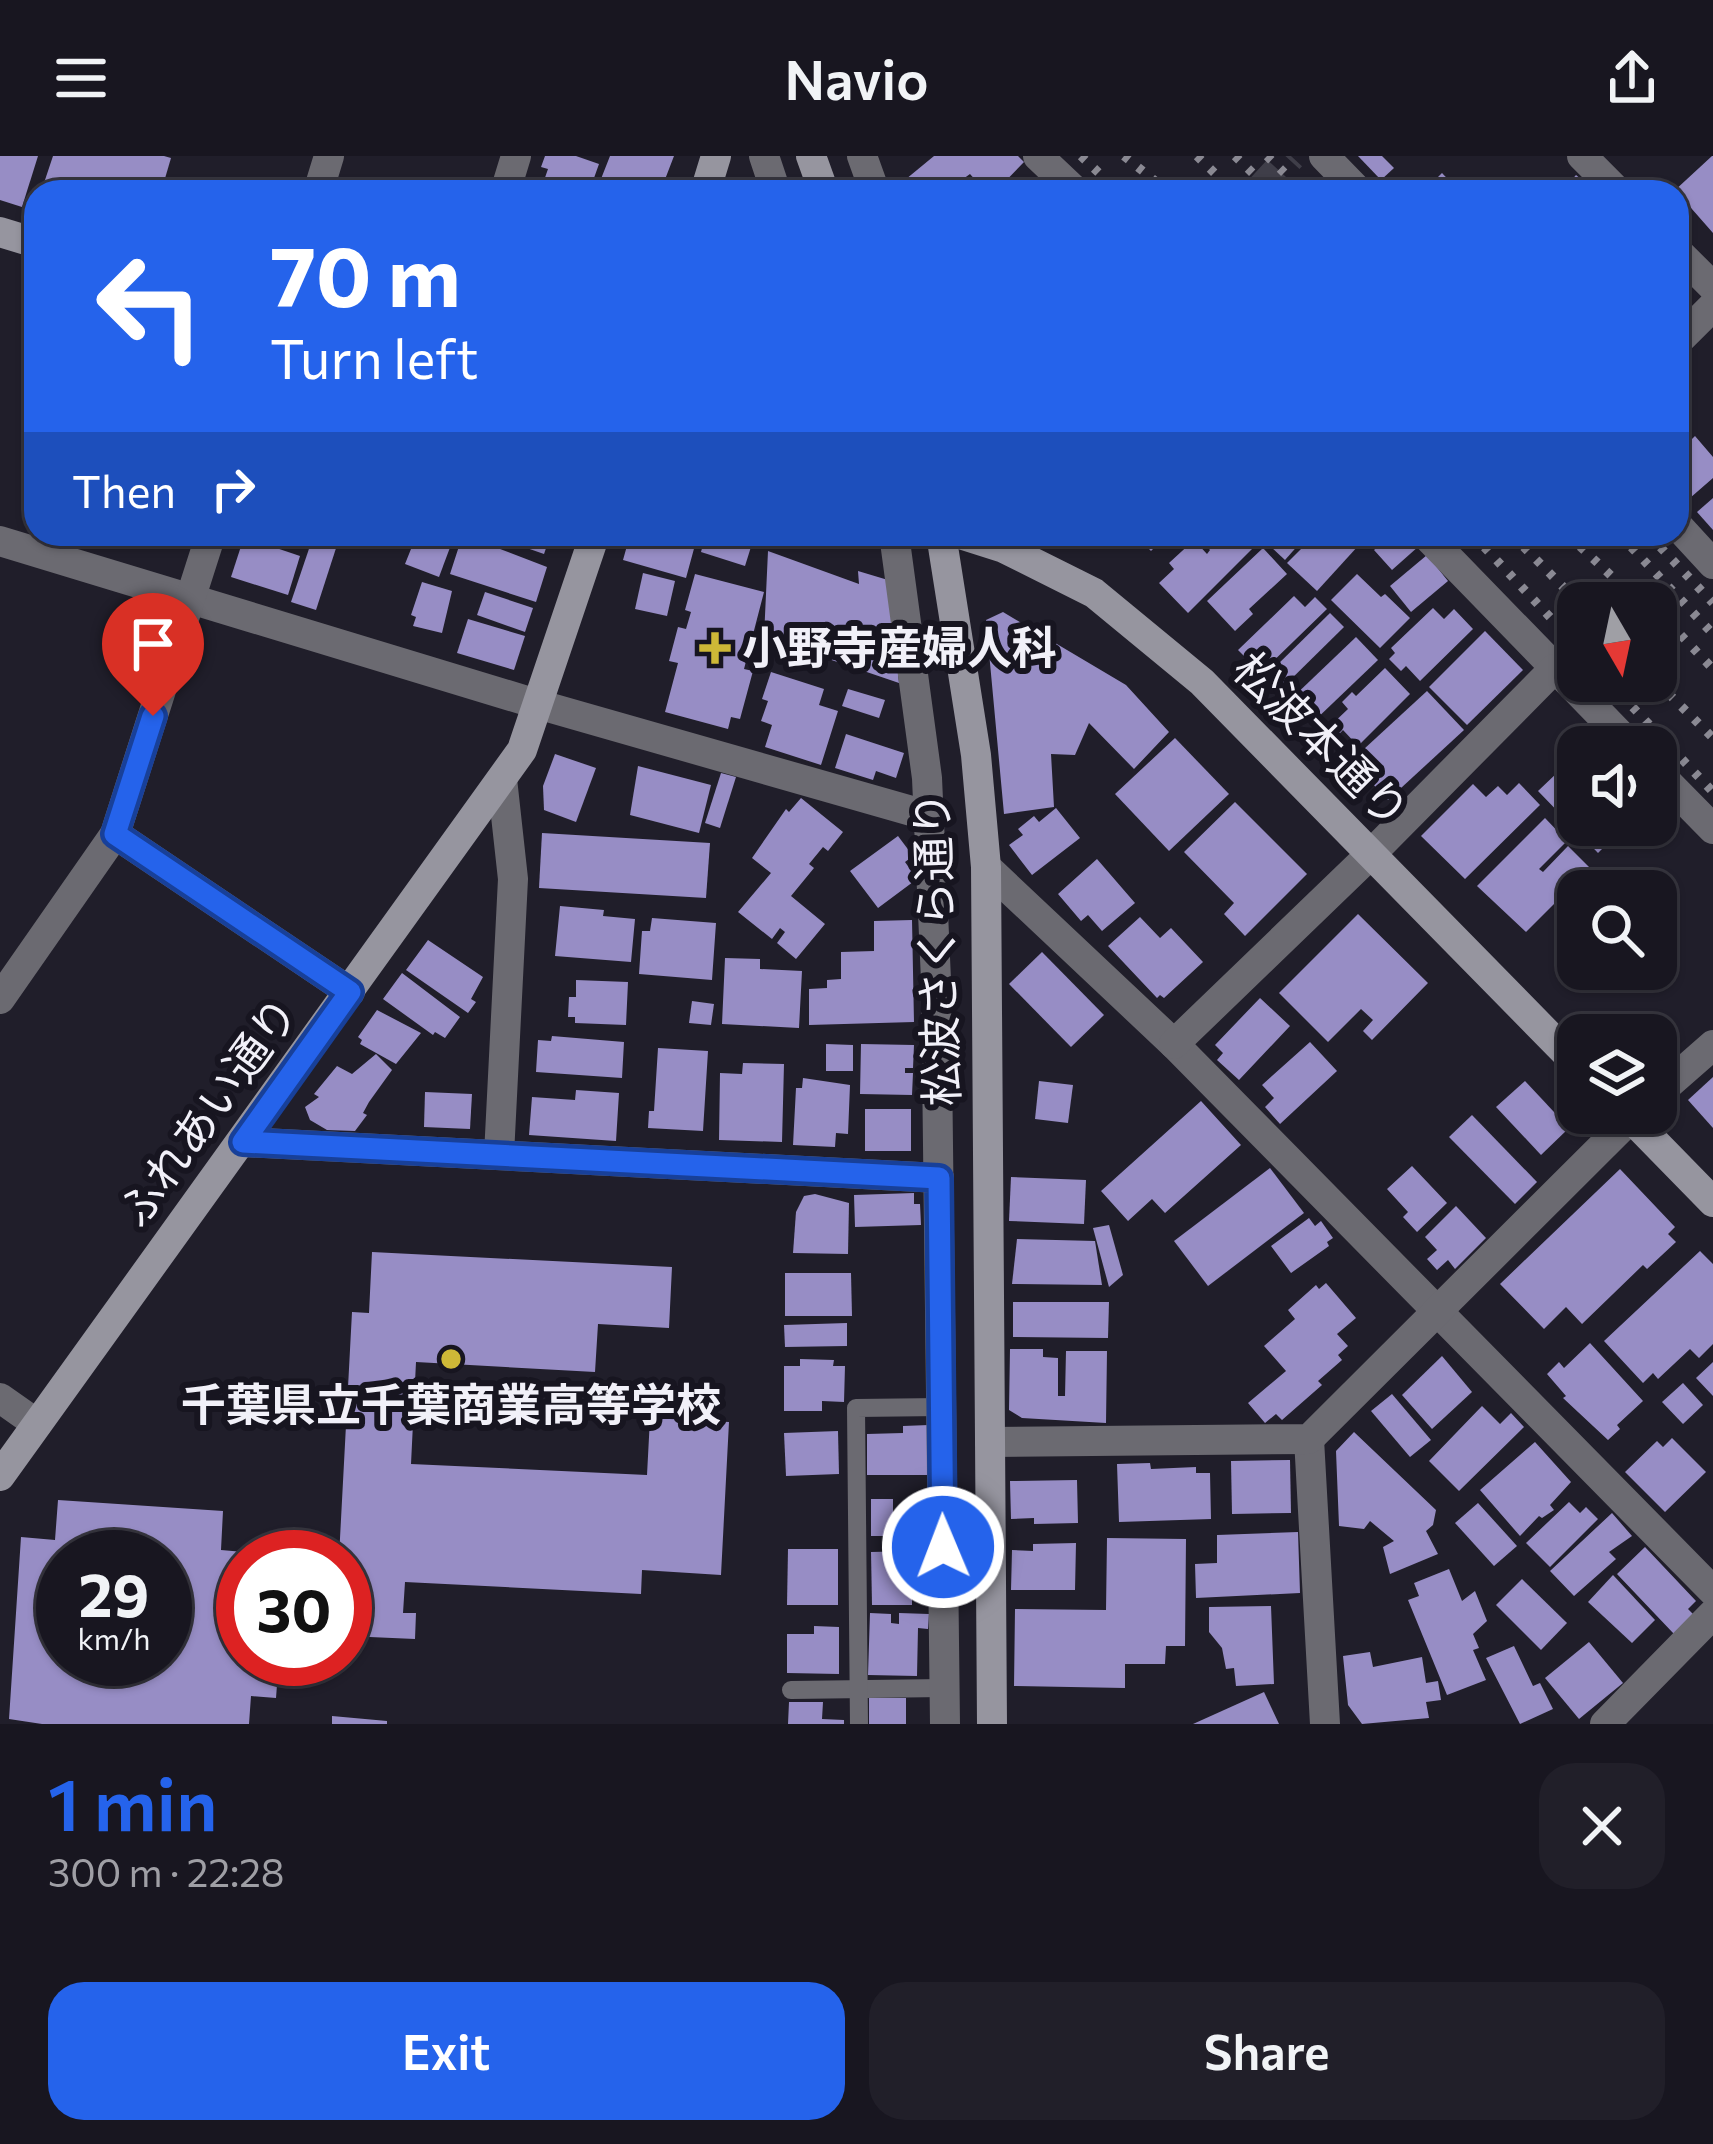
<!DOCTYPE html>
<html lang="en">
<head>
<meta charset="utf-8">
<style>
  :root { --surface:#181620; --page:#211f29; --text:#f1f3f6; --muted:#9f9fa5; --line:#36353e; --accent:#2563eb }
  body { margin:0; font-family:Commissioner,"Noto Sans JP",sans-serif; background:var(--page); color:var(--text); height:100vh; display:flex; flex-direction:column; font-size:45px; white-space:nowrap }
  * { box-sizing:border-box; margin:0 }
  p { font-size:39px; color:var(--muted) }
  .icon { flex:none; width:66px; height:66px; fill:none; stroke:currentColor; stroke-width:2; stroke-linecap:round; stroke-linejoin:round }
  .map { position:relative; height:1568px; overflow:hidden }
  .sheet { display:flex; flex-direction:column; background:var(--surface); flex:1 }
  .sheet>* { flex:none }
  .guide { position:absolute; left:24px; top:24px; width:1665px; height:366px; border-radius:36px; box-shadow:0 3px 9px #0004,0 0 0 3px var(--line); background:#2563eb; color:#fff; overflow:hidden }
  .needle { width:78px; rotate:171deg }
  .buttons { position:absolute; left:1557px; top:426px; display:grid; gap:24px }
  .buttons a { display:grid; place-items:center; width:120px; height:120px; border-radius:24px; background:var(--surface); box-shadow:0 3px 9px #0004,0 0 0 3px var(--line); font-size:60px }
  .speed { position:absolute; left:36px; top:1374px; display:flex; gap:24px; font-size:60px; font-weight:700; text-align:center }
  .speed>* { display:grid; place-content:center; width:156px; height:156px; border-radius:50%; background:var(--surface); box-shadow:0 3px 9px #0004,0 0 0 3px var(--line); line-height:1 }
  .speed small { font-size:30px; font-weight:400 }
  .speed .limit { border:18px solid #d22; background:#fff; color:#111 }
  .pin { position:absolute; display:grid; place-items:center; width:102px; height:102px; color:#fff; margin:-123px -51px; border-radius:50% 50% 50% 0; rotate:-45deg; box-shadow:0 0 12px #0007 }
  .pin .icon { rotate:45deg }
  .me { position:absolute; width:132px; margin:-66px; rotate:359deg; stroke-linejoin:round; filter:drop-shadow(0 0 9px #0008) }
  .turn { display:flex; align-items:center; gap:42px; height:252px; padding:0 48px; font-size:54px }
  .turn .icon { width:156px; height:156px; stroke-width:2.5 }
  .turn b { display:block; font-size:84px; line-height:102px }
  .then { display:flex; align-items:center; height:114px; padding:0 48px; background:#0003; gap:24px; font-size:45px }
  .round { display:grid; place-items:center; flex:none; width:126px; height:126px; border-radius:36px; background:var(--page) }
  .head { display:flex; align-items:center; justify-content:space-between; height:204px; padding:0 48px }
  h1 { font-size:72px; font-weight:600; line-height:90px; color:var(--accent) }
  .cta { display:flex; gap:24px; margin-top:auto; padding:24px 48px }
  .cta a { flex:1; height:138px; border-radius:36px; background:var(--accent); color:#fff; font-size:48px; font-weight:600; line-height:138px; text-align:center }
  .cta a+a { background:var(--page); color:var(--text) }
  header { display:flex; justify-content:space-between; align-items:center; height:156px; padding:0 48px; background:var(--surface); font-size:54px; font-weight:600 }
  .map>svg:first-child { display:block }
  .building { fill:#978dc5; fill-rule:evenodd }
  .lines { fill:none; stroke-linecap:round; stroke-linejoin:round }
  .street-tunnel { stroke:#3f3e49; stroke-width:30; stroke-dasharray:30 15; stroke-linecap:butt }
  .lane { stroke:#6b6a71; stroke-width:18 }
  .street { stroke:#6b6a71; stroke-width:30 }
  .secondary { stroke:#96959f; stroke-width:30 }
  .rail { stroke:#8a8993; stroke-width:9; stroke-dasharray:6 12; stroke-linecap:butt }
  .route-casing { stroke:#184099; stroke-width:30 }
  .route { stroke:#2563eb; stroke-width:21 }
  .poi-dot { fill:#ceb837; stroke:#171520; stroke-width:4.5 }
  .labels { text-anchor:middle; stroke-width:12; stroke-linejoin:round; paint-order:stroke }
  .poi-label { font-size:45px; font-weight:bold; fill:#f1f0f8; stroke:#171520; text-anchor:start }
  .street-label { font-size:45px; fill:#f1f0f8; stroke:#171520 }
</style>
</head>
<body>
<header><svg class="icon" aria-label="menu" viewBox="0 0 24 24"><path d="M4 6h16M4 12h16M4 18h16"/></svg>Navio<svg class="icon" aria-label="share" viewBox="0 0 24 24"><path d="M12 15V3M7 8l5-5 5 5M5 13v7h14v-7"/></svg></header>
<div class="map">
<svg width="1713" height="1568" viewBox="0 0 1713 1568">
  <rect width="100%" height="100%" fill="#201e2a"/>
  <g class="building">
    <polygon points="0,0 38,0 22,51 0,44"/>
    <polygon points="53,0 164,0 171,2 161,36 41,36"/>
    <polygon points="545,0 576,0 599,8 589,36 540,36 548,13 541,11"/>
    <polygon points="610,0 674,0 664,26 676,31 674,36 620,36 599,28"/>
    <polygon points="934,0 1018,0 1024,6 995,36 986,36 970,18 963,23 973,36 903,36 900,28"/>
    <polygon points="1358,0 1382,0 1394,12 1381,24"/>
    <polygon points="1712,0 1713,0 1713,77 1677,36 1673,36"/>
    <polygon points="1442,17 1460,36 1423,36"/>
    <polygon points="1576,19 1596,36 1561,36"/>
    <polygon points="1677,268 1691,284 1695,280 1713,301 1713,322 1690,342 1677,326"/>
    <polygon points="1713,342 1713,374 1697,356"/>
    <polygon points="314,378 338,386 316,454 291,446"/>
    <polygon points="417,378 455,378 439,421 405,408"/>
    <polygon points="486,378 551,378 544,398"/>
    <polygon points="647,378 698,378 686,422 623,404 630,379 645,383"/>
    <polygon points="706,378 755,378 745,410 701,396"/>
    <polygon points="1134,378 1168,378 1151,395"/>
    <polygon points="1210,378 1245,378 1257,388 1188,457 1159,427 1174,413 1169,407 1194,384 1207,398 1210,394 1203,386"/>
    <polygon points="1257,378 1308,378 1285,404"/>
    <polygon points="1316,378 1369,378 1317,435 1287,407"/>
    <polygon points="1379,378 1408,378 1419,390 1392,414 1374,394 1385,384"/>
    <polygon points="244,381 300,400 288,439 231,421"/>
    <polygon points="461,384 477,389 479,385 547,411 536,446 450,418"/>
    <polygon points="1263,392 1287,418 1249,453 1253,458 1235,475 1207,445"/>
    <polygon points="768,395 859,428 858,415 888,424 899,527 764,481"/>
    <polygon points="1427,399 1448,425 1411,456 1390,430"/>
    <polygon points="643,417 675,425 667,460 635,453"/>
    <polygon points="695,418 764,436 744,513 753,515 740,563 731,561 728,573 665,556 678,507 669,505 678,471 686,473 691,456 685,454"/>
    <polygon points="1357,418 1381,441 1385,438 1410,462 1380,492 1331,444"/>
    <polygon points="422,426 452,435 442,477 413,470 416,461 411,459"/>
    <polygon points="485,436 533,452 525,476 477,459"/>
    <polygon points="1294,440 1305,451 1315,441 1327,453 1261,517 1238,494"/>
    <polygon points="1433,452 1444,463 1454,453 1473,473 1420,525 1406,510 1401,515 1389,503 1395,497 1391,492"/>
    <polygon points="1003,456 1126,529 1169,576 1134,613 1089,567 1075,599 1051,598 1054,651 1004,658 986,464"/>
    <polygon points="1330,457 1344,471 1277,537 1263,523"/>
    <polygon points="468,463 525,480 514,514 457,497"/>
    <polygon points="1485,475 1523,514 1467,569 1429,531"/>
    <polygon points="1356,481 1378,504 1311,568 1289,545"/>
    <polygon points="1385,512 1410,538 1358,590 1343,574 1337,580 1328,572 1348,553 1342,546 1352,536 1356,540"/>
    <polygon points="771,516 824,533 819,549 838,555 821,609 765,591 772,569 761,565 768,545 762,543"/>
    <polygon points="848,533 885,544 879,562 842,550"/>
    <polygon points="1427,535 1464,574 1388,644 1351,605"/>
    <polygon points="846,578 904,597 896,622 876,615 873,624 835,612"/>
    <polygon points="1175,582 1229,638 1169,695 1115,638"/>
    <polygon points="1578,597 1578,669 1626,669 1598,697 1538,635"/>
    <polygon points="555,598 596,612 576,666 544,654 543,630"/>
    <polygon points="638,610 711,629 699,677 630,659"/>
    <polygon points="721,617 736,621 720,672 705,667"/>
    <polygon points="1519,627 1540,649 1465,723 1421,680 1473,628 1486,641 1498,630 1507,639"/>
    <polygon points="801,642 843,676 828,695 823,691 809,708 814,712 791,740 825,768 796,803 777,787 785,776 780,772 772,783 738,756 771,717 752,702 786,653 789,656"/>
    <polygon points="1235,646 1307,718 1245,780 1224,758 1234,747 1184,696"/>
    <polygon points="1056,652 1080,682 1032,719 1009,689 1023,679 1018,673 1034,660 1039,666"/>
    <polygon points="1545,662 1567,685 1539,713 1543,716 1568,690 1590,712 1526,776 1477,730"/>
    <polygon points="542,677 710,687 706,742 539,732"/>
    <polygon points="898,680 913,700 905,706 917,723 878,752 850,715"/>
    <polygon points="1097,703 1135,747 1102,775 1088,759 1081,765 1058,738"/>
    <polygon points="560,750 604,754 603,760 635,763 631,806 555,800"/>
    <polygon points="1358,758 1428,827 1372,884 1363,875 1373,864 1361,853 1328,886 1279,837"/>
    <polygon points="1140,761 1160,782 1171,772 1203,806 1164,842 1160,839 1157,842 1108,790"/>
    <polygon points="652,762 716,767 712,824 639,818 642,775 650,775"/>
    <polygon points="912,764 914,866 809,869 809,833 827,832 827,824 841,823 841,796 874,795 874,765"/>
    <polygon points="428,784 483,821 471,843 476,846 468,857 406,814"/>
    <polygon points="1042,796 1104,859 1071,891 1009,828"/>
    <polygon points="725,802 760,803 760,813 802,815 799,872 722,868"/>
    <polygon points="402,817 460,861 445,882 435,876 433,879 383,843"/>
    <polygon points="576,824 628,826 626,869 575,867 575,861 568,861 569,841 576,841"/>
    <polygon points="1260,842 1290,870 1239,924 1217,904 1223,897 1215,889"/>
    <polygon points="692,845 714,848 711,869 689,867"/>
    <polygon points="377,854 421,877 396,908 360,888 362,884 358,881"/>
    <polygon points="552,880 624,886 622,922 536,916 538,884 551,885"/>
    <polygon points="1310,886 1337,915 1280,968 1265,951 1274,942 1262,929"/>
    <polygon points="826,888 853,889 853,915 826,915"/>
    <polygon points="861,888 914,889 913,912 905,912 905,917 913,917 912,939 860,938"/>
    <polygon points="658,892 708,895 703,975 648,972 649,955 654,955"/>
    <polygon points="376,898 392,914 369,946 363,957 367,959 355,975 327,974 310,964 305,951 319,941 314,938 337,910 352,918"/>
    <polygon points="743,907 784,908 782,986 719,984 720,917 742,918"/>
    <polygon points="1713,921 1713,972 1688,944"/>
    <polygon points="803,922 850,929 848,978 836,977 835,991 793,989 796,932 802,932"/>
    <polygon points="1039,925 1073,929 1068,967 1035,963"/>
    <polygon points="1525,925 1569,972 1541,999 1496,951"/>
    <polygon points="576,934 619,937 616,985 529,979 532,941 575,944"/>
    <polygon points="425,936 472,938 470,973 424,971"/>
    <polygon points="1201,945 1241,989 1165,1057 1152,1043 1128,1065 1101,1035"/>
    <rect x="865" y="953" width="46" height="42"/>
    <polygon points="1472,959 1537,1026 1515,1048 1449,981"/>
    <polygon points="1412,1010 1447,1047 1417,1076 1403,1061 1408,1056 1387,1033"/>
    <polygon points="1270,1012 1304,1057 1208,1130 1174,1085"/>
    <polygon points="1620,1013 1675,1071 1668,1078 1676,1086 1647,1113 1643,1109 1582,1168 1566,1151 1544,1173 1500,1128"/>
    <polygon points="1011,1021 1086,1024 1084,1068 1009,1065"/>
    <polygon points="914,1037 914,1048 920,1048 921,1069 855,1071 854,1039"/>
    <polygon points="815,1038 849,1047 848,1098 793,1097 796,1056 804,1040"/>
    <polygon points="1456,1050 1486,1082 1455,1113 1448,1104 1437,1114 1427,1103 1437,1094 1425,1081"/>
    <polygon points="1309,1062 1315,1070 1321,1065 1333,1082 1327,1086 1329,1090 1291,1117 1271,1090"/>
    <polygon points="1109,1069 1123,1119 1109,1131 1093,1072"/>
    <polygon points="1017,1083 1095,1085 1102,1129 1012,1128"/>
    <polygon points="1700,1095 1713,1108 1713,1188 1699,1202 1690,1193 1658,1223 1653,1217 1643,1227 1604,1185"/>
    <polygon points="372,1096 672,1111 669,1172 598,1168 595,1216 416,1206 411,1308 647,1319 650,1262 729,1266 721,1419 642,1414 641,1438 405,1426 403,1457 416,1457 415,1483 347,1480 349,1434 345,1434 345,1401 339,1401 352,1156 369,1157"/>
    <polygon points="785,1117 851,1117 852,1160 785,1160"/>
    <polygon points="1326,1127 1356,1162 1337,1178 1348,1190 1338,1199 1342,1204 1318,1225 1322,1229 1282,1264 1276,1258 1265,1267 1248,1247 1286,1215 1264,1190 1295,1163 1288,1154 1316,1129 1319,1133"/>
    <polygon points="1013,1146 1109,1146 1108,1182 1013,1181"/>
    <polygon points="847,1167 847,1190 785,1191 784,1169"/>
    <polygon points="1590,1187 1643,1245 1617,1269 1620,1273 1608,1284 1563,1242 1566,1240 1547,1218 1559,1206 1564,1212"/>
    <polygon points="1010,1193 1043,1193 1043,1201 1058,1202 1058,1240 1065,1240 1066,1195 1107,1195 1106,1267 1022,1262 1009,1254"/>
    <polygon points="1442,1200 1472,1236 1432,1273 1402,1239"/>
    <polygon points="800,1203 834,1204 833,1210 845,1210 844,1246 822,1245 822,1255 784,1255 784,1210 800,1210"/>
    <polygon points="1713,1206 1713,1240 1696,1222"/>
    <polygon points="1683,1227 1703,1249 1683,1268 1662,1246"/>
    <polygon points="1392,1238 1431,1284 1410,1301 1371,1255"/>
    <polygon points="1482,1250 1500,1268 1511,1257 1524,1271 1459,1335 1429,1305"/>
    <polygon points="929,1269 929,1319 867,1319 867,1278 903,1277 903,1270"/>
    <polygon points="838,1275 839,1318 786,1320 784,1277"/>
    <polygon points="1354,1276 1436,1354 1433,1369 1426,1375 1438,1398 1390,1418 1383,1391 1394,1385 1370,1365 1364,1373 1339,1370 1336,1295"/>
    <polygon points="1672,1282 1706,1316 1665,1356 1625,1316 1657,1285 1663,1291"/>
    <polygon points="1535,1286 1571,1326 1550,1349 1554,1354 1542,1362 1539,1360 1520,1380 1480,1334"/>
    <polygon points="1290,1304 1291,1357 1232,1358 1231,1305"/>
    <polygon points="1150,1307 1151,1313 1196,1311 1196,1317 1210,1317 1211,1363 1119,1366 1117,1308"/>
    <polygon points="1077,1324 1078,1367 1034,1368 1034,1362 1011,1363 1010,1325"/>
    <polygon points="871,1343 893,1343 893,1356 924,1351 925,1380 871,1380"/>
    <path d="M58,1344l165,11 -2,39 34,3v4h-12v102h36l-3,39 -25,-2 -2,28h-207l-33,-5 12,-182 34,3zM63,1401h102v102h-102z"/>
    <polygon points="1569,1346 1580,1357 1586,1351 1598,1363 1550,1411 1526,1387"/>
    <polygon points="1478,1347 1517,1390 1494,1410 1455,1367"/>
    <polygon points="1612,1357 1632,1380 1609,1396 1616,1403 1574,1440 1550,1415"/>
    <polygon points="1298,1376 1300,1437 1196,1442 1195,1408 1217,1407 1217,1379"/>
    <polygon points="1107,1382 1186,1383 1185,1490 1166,1490 1165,1508 1125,1508 1125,1532 1014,1530 1015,1453 1106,1454"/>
    <polygon points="1076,1387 1075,1434 1011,1434 1012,1394 1033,1395 1033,1388"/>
    <polygon points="1645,1391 1696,1445 1688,1453 1694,1459 1674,1478 1617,1418"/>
    <polygon points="788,1393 838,1393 838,1449 787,1449"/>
    <polygon points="912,1395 912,1449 872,1449 871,1396"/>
    <polygon points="1449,1413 1462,1445 1475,1435 1487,1465 1473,1478 1479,1492 1473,1494 1486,1524 1447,1539 1408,1444 1419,1440 1414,1427"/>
    <polygon points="1613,1419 1655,1464 1632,1487 1588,1446"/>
    <polygon points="1522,1423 1567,1467 1541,1494 1496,1449"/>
    <polygon points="1271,1450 1274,1528 1236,1530 1234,1512 1226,1513 1222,1492 1209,1476 1209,1451"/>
    <polygon points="870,1457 891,1458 891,1467 899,1468 899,1457 929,1458 928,1473 918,1472 917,1520 868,1519"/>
    <polygon points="814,1470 839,1471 839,1518 787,1517 787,1478 814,1478"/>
    <polygon points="1589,1486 1623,1527 1579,1563 1545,1522"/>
    <polygon points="1514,1490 1533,1530 1540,1527 1553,1553 1520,1568 1486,1502"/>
    <polygon points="1370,1496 1373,1511 1422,1501 1426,1527 1438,1525 1441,1544 1426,1546 1429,1562 1362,1568 1348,1549 1343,1500"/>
    <polygon points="1264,1536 1279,1568 1193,1568"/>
    <rect x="869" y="1542" width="37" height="26"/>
    <polygon points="789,1546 823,1546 822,1563 844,1564 844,1568 788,1568"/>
    <polygon points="332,1560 387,1565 387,1568 332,1568"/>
  </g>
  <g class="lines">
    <polyline class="street-tunnel" points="1258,36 1291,0"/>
    <g class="lane">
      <polyline points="791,1534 944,1532"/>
      <polyline points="859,1568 856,1252 941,1251"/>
    </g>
    <g class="street">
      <polyline points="764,0 776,36"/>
      <polyline points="862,0 875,36"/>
      <polyline points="1038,0 1076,36"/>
      <polyline points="1324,0 1359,36"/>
      <polyline points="1582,0 1618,36"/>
      <polyline points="318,36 329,0"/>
      <polyline points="505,36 516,0"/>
      <polyline points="1677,95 1713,131"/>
      <polyline points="1677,186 1713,150"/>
      <polyline points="1677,369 1713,408"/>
      <polyline points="894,378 927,622 936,824 945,1568"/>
      <polyline points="1425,378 1632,591"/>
      <polyline points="0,385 537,548 929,660"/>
      <polyline points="1656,615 1713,673"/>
      <polyline points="115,678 350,836"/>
      <polyline points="986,711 1174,888 1713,1435"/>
      <polyline points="0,843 115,678 211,378"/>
      <polyline points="1174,888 1371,698 1554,513"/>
      <polyline points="1656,939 1713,889"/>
      <polyline points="243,986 939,1022"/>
      <polyline points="499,999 513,723 502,623"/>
      <polyline points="0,1242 37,1268"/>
      <polyline points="1309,1283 1325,1568"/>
      <polyline points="990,1286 1309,1283 1636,957"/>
      <polyline points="1605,1568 1713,1458"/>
    </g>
    <g class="secondary">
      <polyline points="811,0 824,36"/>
      <polyline points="705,36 716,0"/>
      <polyline points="0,76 36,87"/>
      <polyline points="941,378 976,599 986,711 992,1568"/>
      <polyline points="960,378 1004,392 1094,437 1202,526 1578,909"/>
      <polyline points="1626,957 1713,1046"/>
      <polyline points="0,1320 522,594 595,378"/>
    </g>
    <g class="rail">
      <polyline points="1081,0 1119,36"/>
      <polyline points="1124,0 1169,36"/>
      <polyline points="1197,0 1234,36"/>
      <polyline points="1235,0 1272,36"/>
      <polyline points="1267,0 1304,36"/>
      <polyline points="1472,378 1578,491"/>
      <polyline points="1511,378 1579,447"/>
      <polyline points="1567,378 1640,447"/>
      <polyline points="1619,378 1713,478"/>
      <polyline points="1648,378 1713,447"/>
      <polyline points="1656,453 1713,513"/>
      <polyline points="1608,525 1713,636"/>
      <polyline points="1656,525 1713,582"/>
    </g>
  </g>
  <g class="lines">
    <defs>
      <polyline id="route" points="153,560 115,678 350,836 243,986 939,1022 943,1391"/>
    </defs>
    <use href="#route" class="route-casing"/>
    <use href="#route" class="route"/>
  </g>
  <g class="poi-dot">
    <path d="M709 474h12v12h12v12h-12v12h-12v-12h-12v-12h12z"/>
    <circle cx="451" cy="1203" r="12"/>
  </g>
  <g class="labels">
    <g class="poi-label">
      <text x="742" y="508">小野寺産婦人科</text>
      <text x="451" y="1265" text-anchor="middle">千葉県立千葉商業高等学校</text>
    </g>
    <g class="street-label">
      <text transform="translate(1321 584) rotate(45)" y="16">松波本通り</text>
      <text transform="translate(937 793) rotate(-92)" y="16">松波さくら通り</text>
      <text transform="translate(208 956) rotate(-54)" y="16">ふれあい通り</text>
    </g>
  </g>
</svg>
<div class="buttons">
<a><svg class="needle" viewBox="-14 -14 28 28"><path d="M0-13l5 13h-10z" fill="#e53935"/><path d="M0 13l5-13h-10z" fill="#9f9fa5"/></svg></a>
<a><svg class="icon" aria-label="sound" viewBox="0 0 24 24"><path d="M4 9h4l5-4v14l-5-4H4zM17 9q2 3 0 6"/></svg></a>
<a><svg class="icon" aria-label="search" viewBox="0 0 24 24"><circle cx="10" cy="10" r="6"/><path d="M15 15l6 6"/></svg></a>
<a><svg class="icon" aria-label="layers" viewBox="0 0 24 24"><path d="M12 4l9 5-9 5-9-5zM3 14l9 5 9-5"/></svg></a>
</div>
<div class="speed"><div>29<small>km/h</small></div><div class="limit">30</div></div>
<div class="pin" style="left:153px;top:560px;background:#d93025"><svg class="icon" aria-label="arrive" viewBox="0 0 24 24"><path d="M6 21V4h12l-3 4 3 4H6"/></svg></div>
<svg class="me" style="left:943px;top:1391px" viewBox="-20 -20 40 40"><circle r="17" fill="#2563eb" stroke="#fff" stroke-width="3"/><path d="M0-11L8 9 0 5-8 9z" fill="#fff"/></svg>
<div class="guide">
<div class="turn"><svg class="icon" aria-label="left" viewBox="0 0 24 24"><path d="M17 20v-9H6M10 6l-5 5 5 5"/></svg><div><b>70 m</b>Turn left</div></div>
<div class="then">Then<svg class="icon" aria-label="right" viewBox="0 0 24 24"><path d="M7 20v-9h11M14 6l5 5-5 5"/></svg></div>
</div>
</div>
<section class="sheet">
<div class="head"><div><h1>1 min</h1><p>300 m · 22:28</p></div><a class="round"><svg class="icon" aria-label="close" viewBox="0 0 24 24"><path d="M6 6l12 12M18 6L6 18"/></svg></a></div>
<div class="cta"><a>Exit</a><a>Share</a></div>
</section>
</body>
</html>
